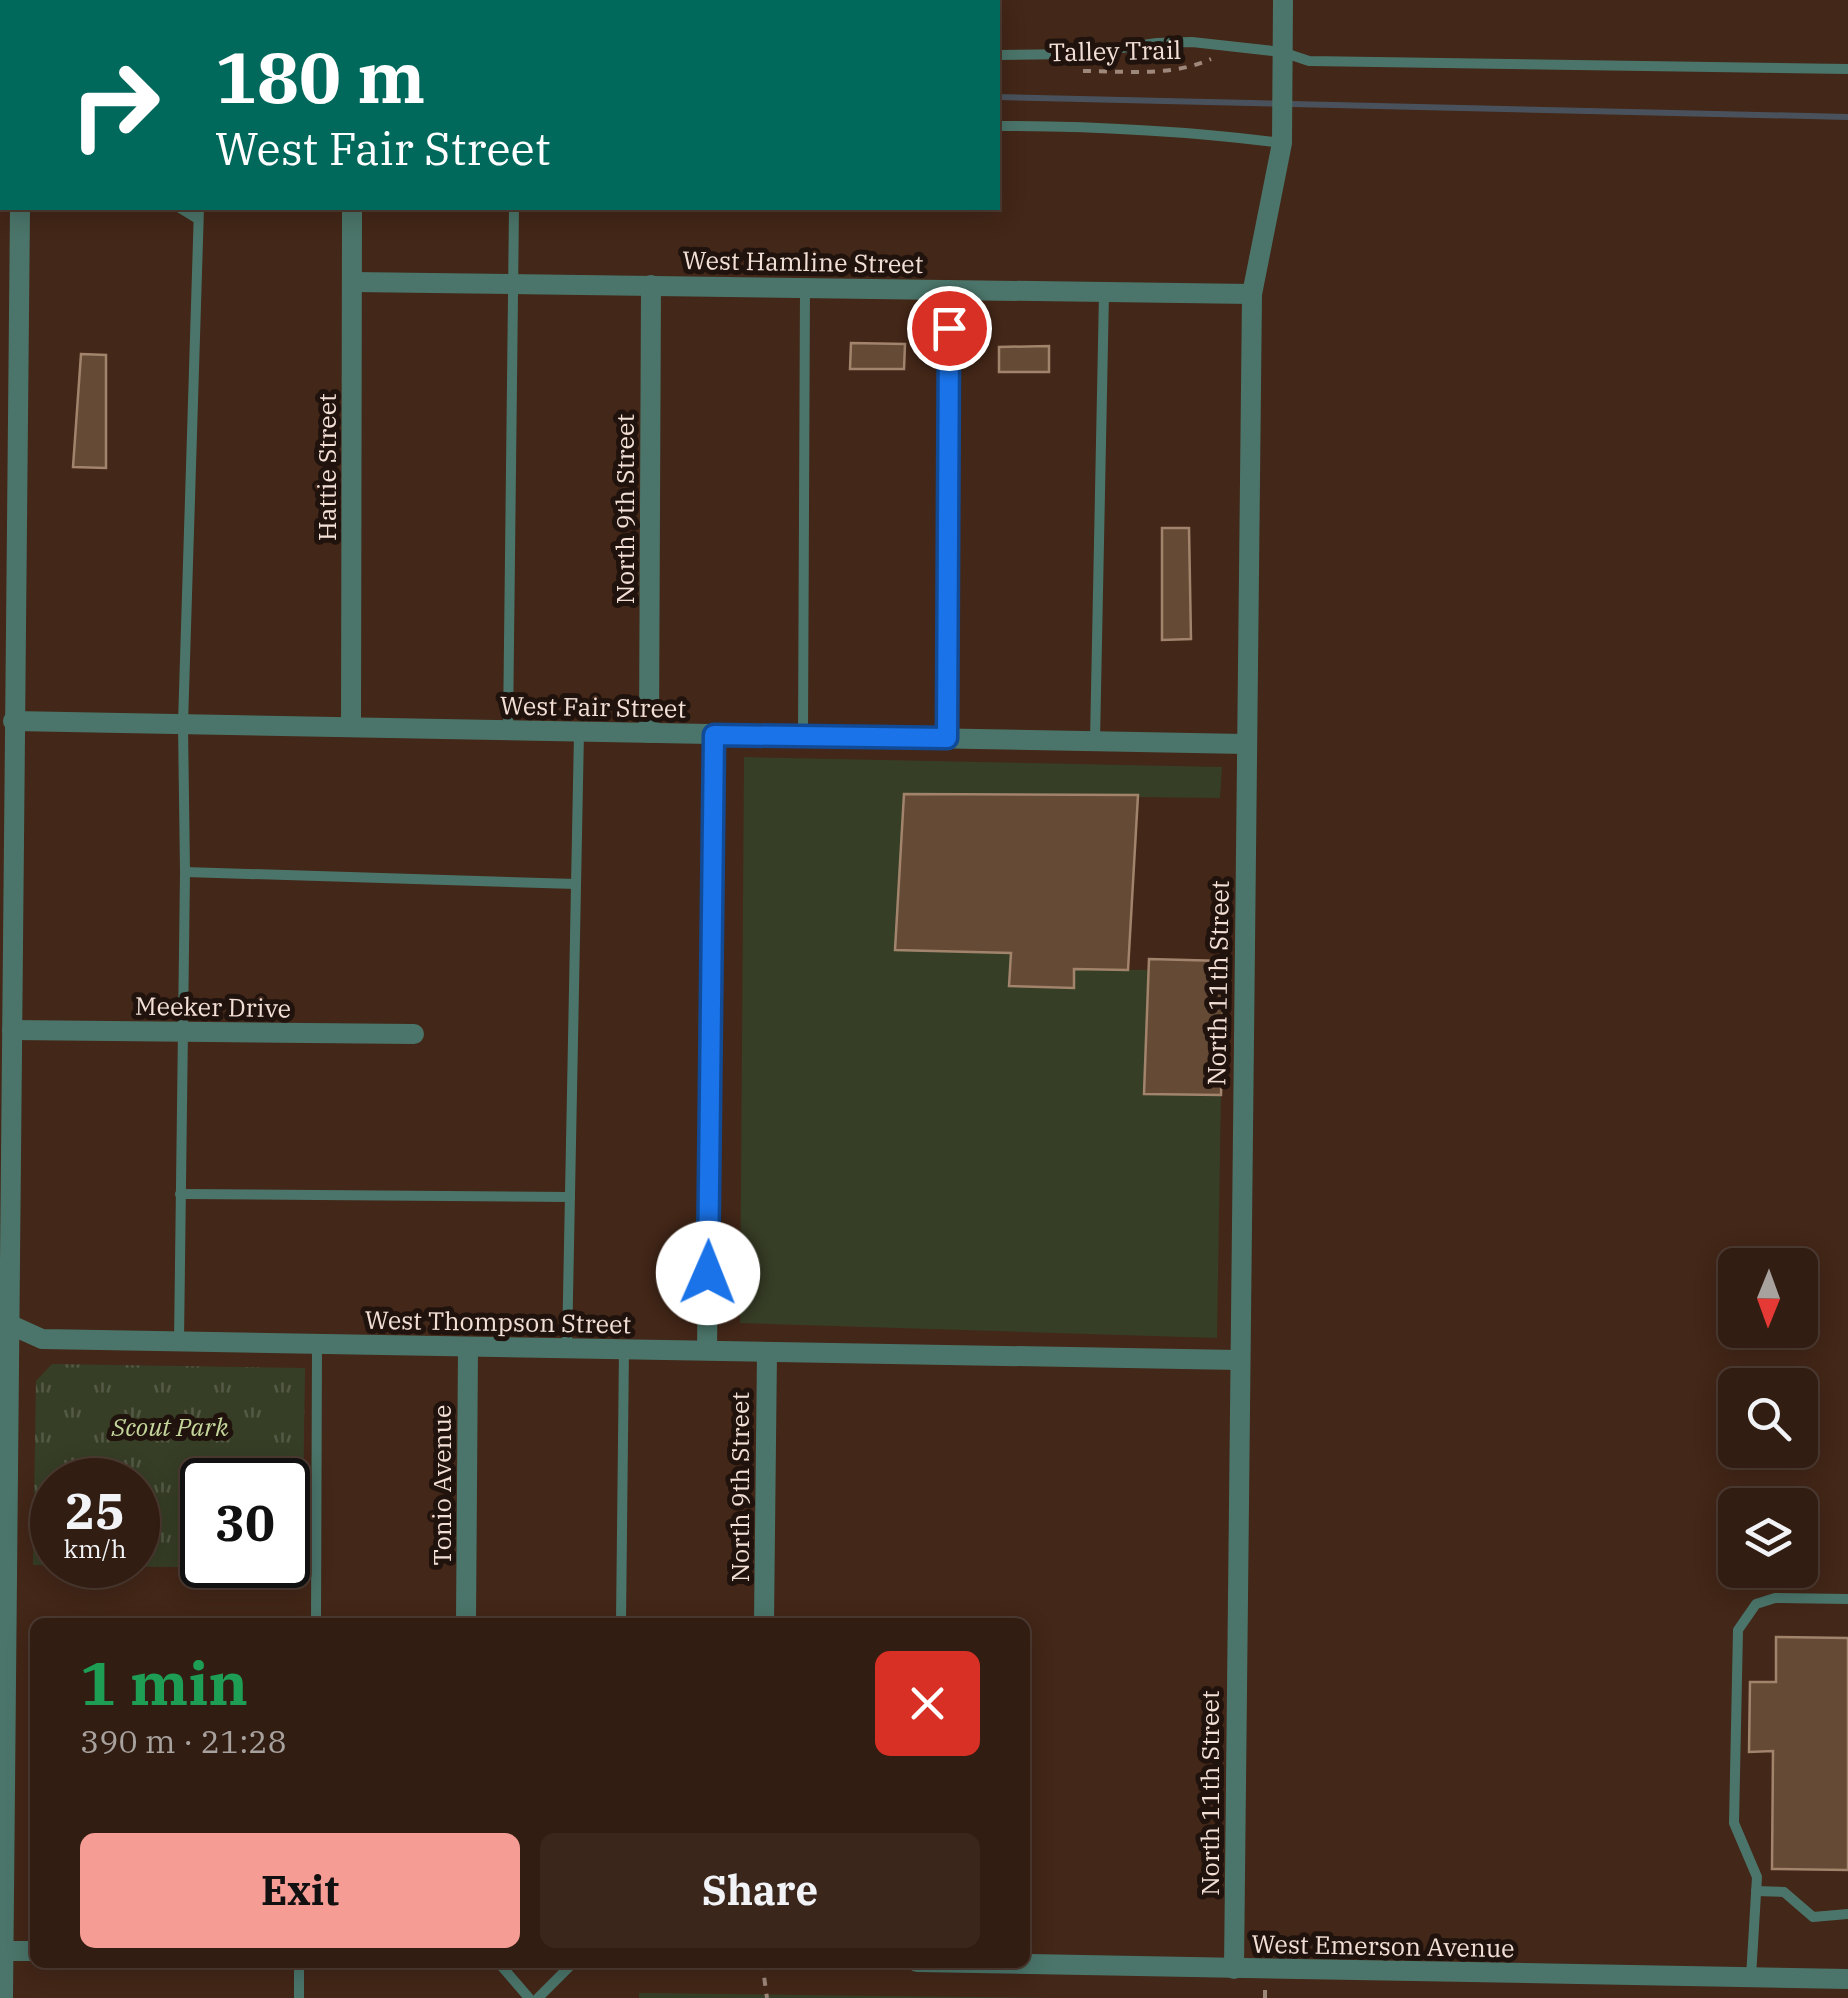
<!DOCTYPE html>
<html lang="en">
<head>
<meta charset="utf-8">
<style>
  :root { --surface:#321d12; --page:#3a261b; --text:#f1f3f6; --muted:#a8a29f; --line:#4d3b32; --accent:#f59c95 }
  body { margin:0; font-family:"IBM Plex Serif",serif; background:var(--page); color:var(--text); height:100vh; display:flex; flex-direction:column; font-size:38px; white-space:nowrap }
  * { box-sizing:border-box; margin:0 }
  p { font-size:32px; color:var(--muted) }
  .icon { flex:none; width:55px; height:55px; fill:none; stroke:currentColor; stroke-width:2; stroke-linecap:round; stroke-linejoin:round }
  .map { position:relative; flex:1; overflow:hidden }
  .drawer { position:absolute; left:30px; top:1618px; width:1000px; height:350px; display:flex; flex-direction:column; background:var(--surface); border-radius:15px; box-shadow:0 5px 25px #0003,0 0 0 2px var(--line) }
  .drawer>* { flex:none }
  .banner { position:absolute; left:0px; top:0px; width:1000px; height:210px; box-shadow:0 5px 25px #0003,0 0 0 2px var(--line); background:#00695c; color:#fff; overflow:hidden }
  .needle { width:65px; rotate:181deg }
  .buttons { position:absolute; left:1718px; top:1248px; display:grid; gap:20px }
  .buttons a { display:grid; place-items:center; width:100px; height:100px; border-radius:15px; background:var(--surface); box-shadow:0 5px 25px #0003,0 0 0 2px var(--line); font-size:50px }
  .speed { position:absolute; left:30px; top:1458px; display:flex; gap:20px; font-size:50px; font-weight:700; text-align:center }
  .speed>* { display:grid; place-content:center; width:130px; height:130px; border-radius:50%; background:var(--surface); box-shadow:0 5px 25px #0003,0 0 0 2px var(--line); line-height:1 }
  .speed small { font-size:25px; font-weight:400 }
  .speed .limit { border:5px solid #111; border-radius:15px; background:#fff; color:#111 }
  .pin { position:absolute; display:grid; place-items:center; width:85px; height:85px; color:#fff; margin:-42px; border:5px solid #fff; border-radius:50%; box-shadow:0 2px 10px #0007 }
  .me { position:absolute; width:110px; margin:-55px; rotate:1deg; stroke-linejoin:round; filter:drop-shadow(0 0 8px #0008) }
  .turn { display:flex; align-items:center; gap:35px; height:210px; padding:0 50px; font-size:45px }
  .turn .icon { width:130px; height:130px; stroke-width:2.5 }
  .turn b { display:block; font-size:70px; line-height:85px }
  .round { display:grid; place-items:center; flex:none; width:105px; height:105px; border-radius:15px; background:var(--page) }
  .summary { display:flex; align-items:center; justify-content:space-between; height:170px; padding:0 50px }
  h1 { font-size:60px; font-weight:700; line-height:75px; color:#1e9e55 }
  .cta { display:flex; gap:20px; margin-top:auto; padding:20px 50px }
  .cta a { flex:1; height:115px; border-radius:15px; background:var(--accent); color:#111; font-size:40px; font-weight:700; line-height:115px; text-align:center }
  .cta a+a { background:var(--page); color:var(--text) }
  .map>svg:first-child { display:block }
  .grass { fill:#373e26 }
  .park { fill:url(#park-tufts); fill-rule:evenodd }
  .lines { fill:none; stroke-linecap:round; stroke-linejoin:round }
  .stream { stroke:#49525c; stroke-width:6 }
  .building { fill:#654a35; stroke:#a2846d; stroke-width:2.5 }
  .path { stroke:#9e877b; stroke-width:4; stroke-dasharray:8 8; stroke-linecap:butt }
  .service { stroke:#4b756a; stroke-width:10 }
  .minor { stroke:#4b756a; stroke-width:20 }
  .tertiary { stroke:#4b756a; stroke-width:20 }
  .route-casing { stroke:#114b97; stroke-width:25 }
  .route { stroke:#1a73e8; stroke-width:18 }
  .labels { text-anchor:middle; stroke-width:10; stroke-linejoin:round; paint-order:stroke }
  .street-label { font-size:25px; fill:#f2dfd6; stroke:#20130d }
  .park-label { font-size:25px; font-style:italic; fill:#c4d69b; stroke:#20130d }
</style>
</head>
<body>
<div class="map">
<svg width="1848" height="1998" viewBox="0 0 1848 1998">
  <defs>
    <pattern id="park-tufts" width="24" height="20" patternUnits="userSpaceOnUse" patternTransform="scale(2.5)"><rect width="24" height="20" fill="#373e26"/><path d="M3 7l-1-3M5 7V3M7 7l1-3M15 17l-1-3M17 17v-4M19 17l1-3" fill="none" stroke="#545945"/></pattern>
  </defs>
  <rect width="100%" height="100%" fill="#432718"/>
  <polygon class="grass" points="744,757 1222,767 1220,798 904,794 895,949 1011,953 1010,986 1073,988 1074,969 1149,970 1144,1094 1221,1095 1217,1338 740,1323"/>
  <g class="park">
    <path d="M52,1364l253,4 -3,201 -269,-4 3,-184zM52,1480h86v85h-86zM202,1480h86v85h-86z"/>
    <polygon points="639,1993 1061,1998 639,1998"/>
  </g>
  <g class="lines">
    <g class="stream">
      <polyline points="0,74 2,74"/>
      <polyline points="998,97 1848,117"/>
    </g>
  </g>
  <g class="building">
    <polygon points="851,343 905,344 904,369 850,369"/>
    <polygon points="1049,346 1049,372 999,372 999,347"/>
    <polygon points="81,354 106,355 106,468 73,467"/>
    <polygon points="1162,528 1189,528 1191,639 1162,640"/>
    <polygon points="904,794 1138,795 1128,970 1074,969 1074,988 1009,986 1011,953 895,950"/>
    <polygon points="1149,959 1224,961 1221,1095 1144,1094"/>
    <polygon points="1776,1637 1848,1638 1848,1870 1772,1869 1773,1751 1749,1752 1750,1682 1776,1682"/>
  </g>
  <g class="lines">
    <g class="path">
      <path d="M1083,71c43,0 88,6 128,-12"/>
      <polyline points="0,112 2,112"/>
      <polyline points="762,1962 767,1998"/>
      <polyline points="1265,1998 1265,1987"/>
    </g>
    <g class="service">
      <polyline points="998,55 1078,54 1157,43 1192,42 1282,52 1309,61 1848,69"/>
      <path d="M998,126c95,0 189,5 284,17"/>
      <polyline points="180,208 198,219"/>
      <polyline points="508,730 514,208"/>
      <polyline points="803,735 805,287"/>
      <polyline points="1095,741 1104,293"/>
      <polyline points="185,872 576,884"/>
      <polyline points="180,1194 570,1197"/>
      <polyline points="179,1341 185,872 183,724 199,208"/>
      <polyline points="567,1348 579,732"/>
      <polyline points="316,1622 317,1344"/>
      <polyline points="621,1622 624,1349"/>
      <polyline points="1756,1891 1784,1892 1813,1917 1848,1914"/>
      <polyline points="498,1962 529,1998"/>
      <polyline points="1751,1977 1757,1877 1734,1823 1738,1630 1756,1604 1775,1598 1848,1599"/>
      <polyline points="299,1998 299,1962"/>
      <polyline points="538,1998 574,1962"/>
    </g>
    <g class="minor">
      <polyline points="0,35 2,34"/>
      <polyline points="353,282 1252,294"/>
      <polyline points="13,721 1246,744"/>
      <polyline points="351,726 352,208"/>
      <polyline points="649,733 651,285"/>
      <polyline points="947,738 949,290"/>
      <polyline points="12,1030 414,1034"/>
      <polyline points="0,1320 42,1339 1238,1360"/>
      <polyline points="707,1350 714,735"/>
      <polyline points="466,1622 468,1348"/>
      <polyline points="764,1622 767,1352"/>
      <polyline points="0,1951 35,1951"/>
      <polyline points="917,1962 1848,1979"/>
      <polyline points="1234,1969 1252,294 1282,143 1283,0"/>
    </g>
    <g class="tertiary">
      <polyline points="22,2 22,0"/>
      <polyline points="3,1998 20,208"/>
    </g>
  </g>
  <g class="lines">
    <defs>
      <polyline id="route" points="708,1273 714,735 947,738 949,328"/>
    </defs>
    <use href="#route" class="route-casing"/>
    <use href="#route" class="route"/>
  </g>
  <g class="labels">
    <g class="street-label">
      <text transform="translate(1115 51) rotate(-1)" y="9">Talley Trail</text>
      <text transform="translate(803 262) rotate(1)" y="9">West Hamline Street</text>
      <text transform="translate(327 467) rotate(-90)" y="9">Hattie Street</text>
      <text transform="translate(625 509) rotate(-90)" y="9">North 9th Street</text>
      <text transform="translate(593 707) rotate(1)" y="9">West Fair Street</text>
      <text transform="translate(1218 983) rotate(-89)" y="9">North 11th Street</text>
      <text transform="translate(213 1007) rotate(1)" y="9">Meeker Drive</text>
      <text transform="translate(498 1322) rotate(1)" y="9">West Thompson Street</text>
      <text transform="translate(442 1485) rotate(-90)" y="9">Tonio Avenue</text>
      <text transform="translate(740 1487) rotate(-90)" y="9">North 9th Street</text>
      <text transform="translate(1210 1793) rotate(-90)" y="9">North 11th Street</text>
      <text transform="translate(1383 1946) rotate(1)" y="9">West Emerson Avenue</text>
    </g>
    <g class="park-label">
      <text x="170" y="1436">Scout Park</text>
    </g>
  </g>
</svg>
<div class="buttons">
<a><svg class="needle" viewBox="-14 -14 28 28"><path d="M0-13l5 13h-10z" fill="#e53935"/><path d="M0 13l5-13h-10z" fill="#a8a29f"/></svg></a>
<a><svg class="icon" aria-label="search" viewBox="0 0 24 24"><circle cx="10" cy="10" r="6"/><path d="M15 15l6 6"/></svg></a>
<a><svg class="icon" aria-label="layers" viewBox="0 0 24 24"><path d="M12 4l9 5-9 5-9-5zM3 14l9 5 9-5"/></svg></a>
</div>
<div class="speed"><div>25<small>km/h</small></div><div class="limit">30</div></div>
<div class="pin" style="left:949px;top:328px;background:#d93025"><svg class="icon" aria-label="arrive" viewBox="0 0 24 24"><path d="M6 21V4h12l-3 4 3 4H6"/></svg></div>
<svg class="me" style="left:708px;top:1273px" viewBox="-20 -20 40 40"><circle r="19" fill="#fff"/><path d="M0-13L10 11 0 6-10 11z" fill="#1a73e8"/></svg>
<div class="banner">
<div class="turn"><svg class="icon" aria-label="right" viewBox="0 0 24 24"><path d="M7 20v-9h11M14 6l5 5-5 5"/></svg><div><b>180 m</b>West Fair Street</div></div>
</div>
<section class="drawer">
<div class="summary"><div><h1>1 min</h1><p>390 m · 21:28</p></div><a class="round" style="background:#d93025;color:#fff"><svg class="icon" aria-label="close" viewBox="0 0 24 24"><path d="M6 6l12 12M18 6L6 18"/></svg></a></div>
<div class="cta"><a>Exit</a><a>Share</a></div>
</section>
</div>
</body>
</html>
